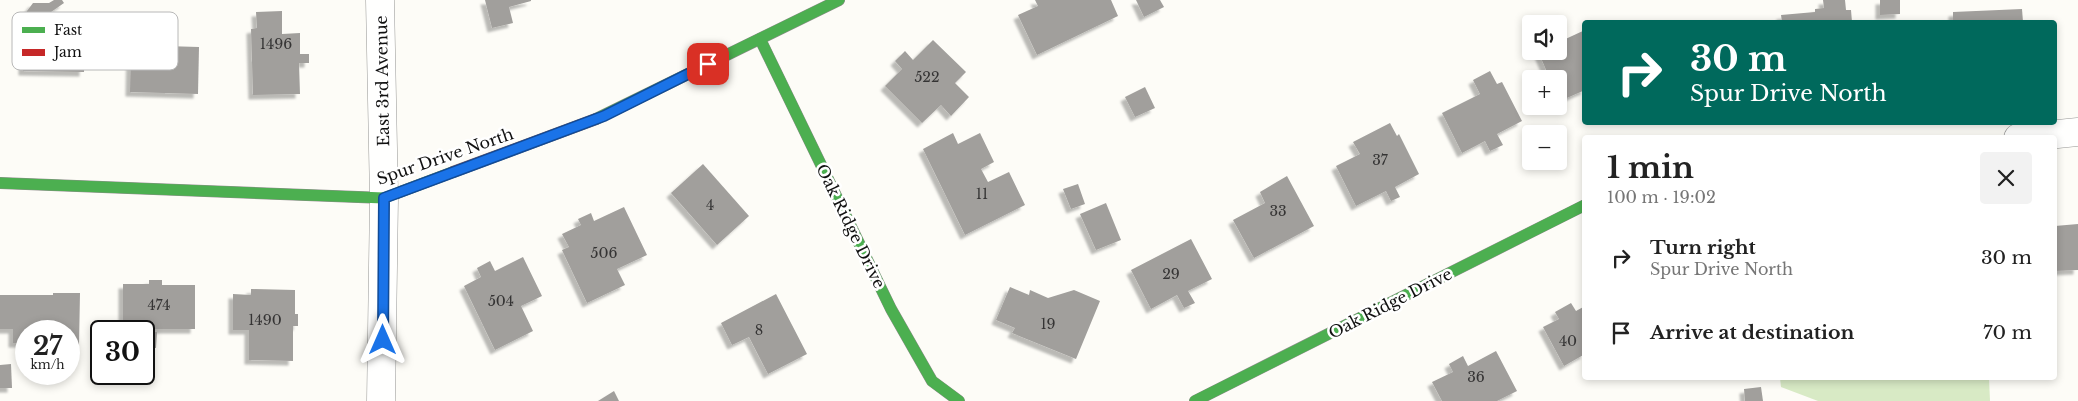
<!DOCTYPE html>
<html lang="en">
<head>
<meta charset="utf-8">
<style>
  :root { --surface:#fff; --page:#f2f2f2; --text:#222; --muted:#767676 }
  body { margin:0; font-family:"Libre Baskerville",serif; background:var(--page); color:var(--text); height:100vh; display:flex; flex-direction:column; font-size:19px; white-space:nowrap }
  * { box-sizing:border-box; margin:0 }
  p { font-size:16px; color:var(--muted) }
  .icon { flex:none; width:28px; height:28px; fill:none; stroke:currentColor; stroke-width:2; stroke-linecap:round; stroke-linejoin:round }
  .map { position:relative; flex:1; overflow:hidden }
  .drawer { position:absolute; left:1582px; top:135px; width:475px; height:245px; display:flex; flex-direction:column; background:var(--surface); border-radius:5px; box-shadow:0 2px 8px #0003 }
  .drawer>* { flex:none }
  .guide { position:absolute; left:1582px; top:20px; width:475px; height:105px; border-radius:5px; box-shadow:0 2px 8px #0003; background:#00695c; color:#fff; overflow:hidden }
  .tools { position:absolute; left:1522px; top:15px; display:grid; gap:10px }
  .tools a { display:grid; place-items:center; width:45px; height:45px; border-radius:5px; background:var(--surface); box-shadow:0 2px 8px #0003; font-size:25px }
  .speed { position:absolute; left:15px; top:320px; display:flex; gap:10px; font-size:25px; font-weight:700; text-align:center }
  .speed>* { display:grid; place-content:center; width:65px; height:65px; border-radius:50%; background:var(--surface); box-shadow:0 2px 8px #0003; line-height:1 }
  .speed small { font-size:12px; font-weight:400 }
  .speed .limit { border:2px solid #111; border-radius:8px; background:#fff; color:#111 }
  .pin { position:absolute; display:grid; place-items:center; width:42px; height:42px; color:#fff; margin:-21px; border-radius:10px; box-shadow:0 2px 8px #0006 }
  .me { position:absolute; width:55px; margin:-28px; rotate:0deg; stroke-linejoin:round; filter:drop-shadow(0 0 4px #0008) }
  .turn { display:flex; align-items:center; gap:18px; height:105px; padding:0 25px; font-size:22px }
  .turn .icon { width:65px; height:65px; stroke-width:2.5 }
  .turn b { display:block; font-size:35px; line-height:42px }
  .round { display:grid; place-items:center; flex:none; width:52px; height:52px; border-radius:5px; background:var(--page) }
  .overview { display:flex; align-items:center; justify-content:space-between; height:85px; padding:0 25px }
  h1 { font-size:30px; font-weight:800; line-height:38px }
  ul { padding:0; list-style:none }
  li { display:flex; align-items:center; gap:15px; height:75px; padding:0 25px }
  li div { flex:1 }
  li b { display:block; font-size:19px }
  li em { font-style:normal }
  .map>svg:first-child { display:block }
  .forest { fill:#d8eac5 }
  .building { fill:#a19f9c; filter:url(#shadow) }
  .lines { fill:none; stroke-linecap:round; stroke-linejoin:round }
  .street-casing { stroke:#979795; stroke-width:29 }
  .fast-casing { stroke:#8e8d8b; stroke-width:12 }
  .jam-casing { stroke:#8e8d8b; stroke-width:12 }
  .street { stroke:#fffffe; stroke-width:28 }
  .fast { stroke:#4caf50; stroke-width:11 }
  .jam { stroke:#c62828; stroke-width:11 }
  .route-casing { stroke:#114b97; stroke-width:12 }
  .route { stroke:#1a73e8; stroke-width:9 }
  .labels { text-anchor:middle; stroke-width:5; stroke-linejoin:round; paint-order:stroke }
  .number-label { font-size:14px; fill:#353434 }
  .street-label { font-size:16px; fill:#111; stroke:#fff }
  .key { fill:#fff; stroke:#b8b8b8; stroke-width:1 }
  .key-label { font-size:14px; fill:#111 }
</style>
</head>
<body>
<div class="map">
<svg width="2078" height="401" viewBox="0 0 2078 401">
  <defs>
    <filter id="shadow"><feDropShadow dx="-4.5" dy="4.5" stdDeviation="1" flood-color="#0004"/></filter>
  </defs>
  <rect width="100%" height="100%" fill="#fdfcf7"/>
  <polygon class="forest" points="1780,378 1989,378 1990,401 1818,401 1781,387"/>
  <g class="building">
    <polygon points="54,0 62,0 64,3 51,12 51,26 85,27 84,72 23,71 23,26 27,26 27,11 33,3 49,3"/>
    <polygon points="485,0 531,0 531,1 509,7 513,23 492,28"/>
    <polygon points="1035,0 1111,0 1118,16 1037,55 1018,15 1038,6"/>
    <polygon points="1136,0 1160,0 1164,7 1144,17"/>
    <polygon points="1823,0 1845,0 1846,10 1851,10 1852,22 1782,22 1781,15 1815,12 1815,9 1824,8"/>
    <polygon points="1880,0 1900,0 1900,14 1880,15"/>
    <polygon points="2022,9 2023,22 1953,22 1953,12"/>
    <polygon points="282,11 282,34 300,33 300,54 309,54 309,63 299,63 300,94 253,95 251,29 257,28 256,12"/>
    <polygon points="1741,20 1741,22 1721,22 1721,21"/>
    <polygon points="1585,30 1585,90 1560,101 1559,79 1550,79 1538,51 1559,51 1559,42"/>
    <polygon points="933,40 966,72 955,83 969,97 951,116 941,105 922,123 885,86 902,69 895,61 905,51 913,60"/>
    <polygon points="131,45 199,47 198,94 130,92"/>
    <polygon points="1490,71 1497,84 1502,82 1522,121 1497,134 1503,145 1490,151 1485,141 1462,153 1442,113 1480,94 1473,80"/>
    <polygon points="1145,87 1155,108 1135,117 1125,97"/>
    <polygon points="1390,123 1397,136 1399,134 1419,174 1395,187 1400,197 1391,201 1386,191 1356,206 1336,166 1360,154 1353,142"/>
    <polygon points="953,133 958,144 980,133 994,162 981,169 988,182 1009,172 1025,205 965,235 923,149"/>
    <polygon points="703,164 749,216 717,245 671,193"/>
    <polygon points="1287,176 1314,226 1254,258 1233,220 1265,203 1260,192"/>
    <polygon points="1078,184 1085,204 1071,209 1063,189"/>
    <polygon points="1106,203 1121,240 1096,250 1080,214"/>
    <polygon points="624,207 647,255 617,269 625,285 587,303 562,250 569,247 562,234 581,225 578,219 591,213 594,221"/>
    <polygon points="2078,224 2078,270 2055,271 2055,226"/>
    <polygon points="1191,239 1212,279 1188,291 1195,303 1184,308 1177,295 1151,309 1131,270"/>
    <polygon points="523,257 542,296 521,306 533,331 495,350 464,286 481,277 477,268 490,261 495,271"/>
    <polygon points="149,280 162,280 162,285 195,285 195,329 144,329 144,326 123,326 123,284 149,284"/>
    <polygon points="1010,287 1029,295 1030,290 1048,298 1074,290 1100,301 1076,359 1012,333 1015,328 996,320"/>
    <polygon points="251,289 295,290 295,314 298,314 298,326 293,326 293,361 249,360 249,330 233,330 233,294 251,295"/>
    <polygon points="53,293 80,293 79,346 69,346 69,331 26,331 26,343 13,343 13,329 0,329 0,295 53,295"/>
    <polygon points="776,294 807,354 768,374 749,337 732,345 721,323"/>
    <polygon points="1571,303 1576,311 1585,306 1585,354 1564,366 1543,327 1559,319 1555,312"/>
    <polygon points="144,332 157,332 156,348 144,347"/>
    <polygon points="1496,351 1517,391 1497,401 1442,401 1432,382 1453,372 1449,364 1463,356 1468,366"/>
    <polygon points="11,364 12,388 0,388 0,365"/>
    <polygon points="1761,387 1763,401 1745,401 1744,389"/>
    <polygon points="614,391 619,401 598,401"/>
  </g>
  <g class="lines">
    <defs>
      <g id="street">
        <polyline points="380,0 384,198 381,401"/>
        <polyline points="2018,138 2078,132"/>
      </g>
      <g id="fast">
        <polyline points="760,39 891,309 932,381 959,401"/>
        <polyline points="596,119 839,0"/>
        <polyline points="0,183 384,198 453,172"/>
        <polyline points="1195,401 1585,205"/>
      </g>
      <polyline id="jam" points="453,172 596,119"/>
    </defs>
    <use href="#street" class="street-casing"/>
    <use href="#fast" class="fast-casing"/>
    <use href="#jam" class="jam-casing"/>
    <use href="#street" class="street"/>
    <use href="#fast" class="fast"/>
    <use href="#jam" class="jam"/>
  </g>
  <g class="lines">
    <defs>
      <polyline id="route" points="383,340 384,198 604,116 708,64"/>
    </defs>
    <use href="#route" class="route-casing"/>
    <use href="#route" class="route"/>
  </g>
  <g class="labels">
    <g class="number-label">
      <text x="276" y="49">1496</text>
      <text x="927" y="82">522</text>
      <text x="1380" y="165">37</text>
      <text x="982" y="199">11</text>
      <text x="710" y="210">4</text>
      <text x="1278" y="216">33</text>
      <text x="604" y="258">506</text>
      <text x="1171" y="279">29</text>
      <text x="501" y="306">504</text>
      <text x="159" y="310">474</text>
      <text x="265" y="325">1490</text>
      <text x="1048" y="329">19</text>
      <text x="759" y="335">8</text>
      <text x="1568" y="346">40</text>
      <text x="1476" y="382">36</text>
    </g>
    <g class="street-label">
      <text transform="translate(382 81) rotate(-91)" y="6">East 3rd Avenue</text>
      <text transform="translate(445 156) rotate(-19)" y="6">Spur Drive North</text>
      <text transform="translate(851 226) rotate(64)" y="6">Oak Ridge Drive</text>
      <text transform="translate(1390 303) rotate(-27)" y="6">Oak Ridge Drive</text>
    </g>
  </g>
  <rect x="12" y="12" width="166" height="58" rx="8" class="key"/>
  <rect x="22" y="27" width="23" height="6" fill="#4caf50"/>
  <rect x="22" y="49" width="23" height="7" fill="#c62828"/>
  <g class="key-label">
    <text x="54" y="35">Fast</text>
    <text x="54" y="57">Jam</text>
  </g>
</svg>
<div class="tools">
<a><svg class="icon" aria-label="sound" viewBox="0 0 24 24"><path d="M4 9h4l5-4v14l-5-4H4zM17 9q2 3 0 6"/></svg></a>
<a>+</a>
<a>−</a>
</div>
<div class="speed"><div>27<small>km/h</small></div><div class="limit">30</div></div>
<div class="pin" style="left:708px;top:64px;background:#d93025"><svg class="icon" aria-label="arrive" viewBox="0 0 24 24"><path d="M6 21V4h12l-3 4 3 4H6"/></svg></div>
<svg class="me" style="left:383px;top:340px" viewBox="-20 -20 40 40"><path d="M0-17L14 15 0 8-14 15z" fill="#1a73e8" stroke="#fff" stroke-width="4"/></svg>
<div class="guide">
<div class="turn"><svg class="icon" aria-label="right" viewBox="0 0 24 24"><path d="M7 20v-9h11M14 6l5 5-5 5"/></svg><div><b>30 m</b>Spur Drive North</div></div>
</div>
<section class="drawer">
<div class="overview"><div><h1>1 min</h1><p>100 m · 19:02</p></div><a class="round"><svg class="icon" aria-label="close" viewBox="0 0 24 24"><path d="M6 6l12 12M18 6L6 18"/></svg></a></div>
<ul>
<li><svg class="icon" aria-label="right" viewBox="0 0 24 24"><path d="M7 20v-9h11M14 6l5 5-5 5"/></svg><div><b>Turn right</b><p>Spur Drive North</p></div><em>30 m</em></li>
<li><svg class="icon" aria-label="arrive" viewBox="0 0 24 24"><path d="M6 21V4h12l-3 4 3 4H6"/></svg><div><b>Arrive at destination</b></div><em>70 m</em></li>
</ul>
</section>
</div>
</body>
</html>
